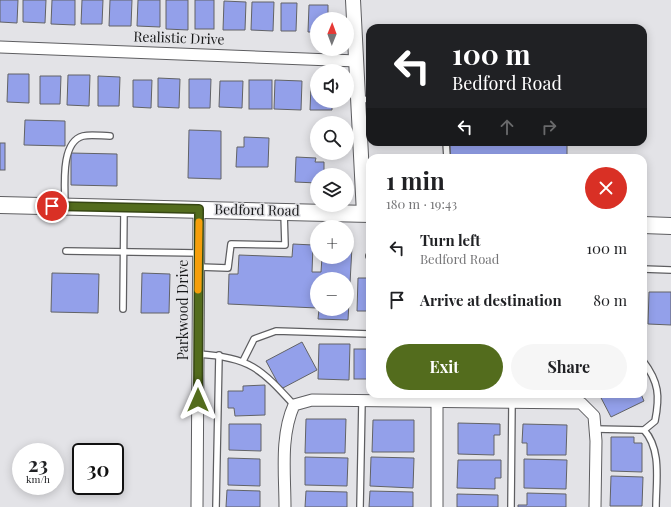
<!DOCTYPE html>
<html lang="en">
<head>
<meta charset="utf-8">
<style>
  :root { --surface:#fff; --page:#f6f6f6; --text:#202124; --muted:#757577; --accent:#536c1d }
  body { margin:0; font-family:"Playfair Display",serif; background:var(--page); color:var(--text); height:100vh; display:flex; flex-direction:column; font-size:15px; white-space:nowrap }
  * { box-sizing:border-box; margin:0 }
  p { font-size:13px; color:var(--muted) }
  .icon { flex:none; width:22px; height:22px; fill:none; stroke:currentColor; stroke-width:2; stroke-linecap:round; stroke-linejoin:round }
  .map { position:relative; flex:1; overflow:hidden }
  .panel { position:absolute; left:366px; top:154px; width:281px; height:244px; display:flex; flex-direction:column; background:var(--surface); border-radius:12px; box-shadow:0 2px 10px #0003 }
  .panel>* { flex:none }
  .top-card { position:absolute; left:366px; top:24px; width:281px; height:122px; border-radius:12px; box-shadow:0 2px 10px #0003; background:#202124; color:#fff; overflow:hidden }
  .needle { width:26px; rotate:1deg }
  .tools { position:absolute; left:310px; top:12px; display:grid; gap:8px }
  .tools a { display:grid; place-items:center; width:44px; height:44px; border-radius:50%; background:var(--surface); box-shadow:0 2px 10px #0003; font-size:20px }
  .speed { position:absolute; left:12px; top:443px; display:flex; gap:8px; font-size:20px; font-weight:700; text-align:center }
  .speed>* { display:grid; place-content:center; width:52px; height:52px; border-radius:50%; background:var(--surface); box-shadow:0 2px 10px #0003; line-height:1 }
  .speed small { font-size:10px; font-weight:400 }
  .speed .limit { border:2px solid #111; border-radius:6px; background:#fff; color:#111 }
  .pin { position:absolute; display:grid; place-items:center; width:34px; height:34px; color:#fff; margin:-17px; border:2px solid #fff; border-radius:50%; box-shadow:0 1px 4px #0007 }
  .me { position:absolute; width:44px; margin:-22px; rotate:0deg; stroke-linejoin:round; filter:drop-shadow(0 0 3px #0008) }
  .turn { display:flex; align-items:center; gap:14px; height:84px; padding:0 20px; font-size:18px }
  .turn .icon { width:52px; height:52px; stroke-width:2.5 }
  .turn b { display:block; font-size:28px; line-height:34px }
  .lanes { display:flex; align-items:center; height:38px; padding:0 20px; background:#0003; justify-content:center; gap:20px; direction:ltr }
  .lanes .off { opacity:.35 }
  .round { display:grid; place-items:center; flex:none; width:42px; height:42px; border-radius:21px; background:var(--page) }
  .head { display:flex; align-items:center; justify-content:space-between; height:68px; padding:0 20px }
  h1 { font-size:24px; font-weight:700; line-height:30px }
  .cta { display:flex; gap:8px; margin-top:auto; padding:8px 20px }
  .cta a { flex:1; height:46px; border-radius:24px; background:var(--accent); color:#fff; font-size:16px; font-weight:700; line-height:46px; text-align:center }
  .cta a+a { background:var(--page); color:var(--text) }
  ul { padding:0; list-style:none }
  li { display:flex; align-items:center; gap:12px; height:52px; padding:0 20px }
  li div { flex:1 }
  li b { display:block; font-size:15px }
  li em { font-style:normal }
  .map>svg:first-child { display:block }
  .building { fill:#93a0ea; stroke:#626366 }
  .lines { fill:none; stroke-linecap:round; stroke-linejoin:round }
  .service-casing { stroke:#5e5e61; stroke-width:8 }
  .minor-casing { stroke:#5e5e61; stroke-width:13 }
  .tertiary-casing { stroke:#5e5e61; stroke-width:16 }
  .secondary-casing { stroke:#5e5e61; stroke-width:18 }
  .service { stroke:#fff; stroke-width:5.5 }
  .minor { stroke:#fff; stroke-width:11 }
  .tertiary { stroke:#fff; stroke-width:14 }
  .secondary { stroke:#fff; stroke-width:16 }
  .route-casing { stroke:#364613; stroke-width:10 }
  .route { stroke:#536c1d; stroke-width:7 }
  .slow { stroke:#f59e0b; stroke-width:7 }
  .labels { text-anchor:middle; stroke-width:3; stroke-linejoin:round; paint-order:stroke }
  .street-label { font-size:14px; fill:#18191a; stroke:#e3e3e7 }
</style>
</head>
<body>
<div class="map">
<svg width="671" height="507" viewBox="0 0 671 507">
  <rect width="100%" height="100%" fill="#e3e3e7"/>
  <g class="building">
    <polygon points="0,0 18,0 17,23 0,22"/>
    <polygon points="23,0 46,0 45,23 23,22"/>
    <polygon points="52,0 75,0 75,25 51,24"/>
    <polygon points="82,0 103,0 102,24 81,24"/>
    <polygon points="110,0 132,0 131,26 109,26"/>
    <polygon points="138,0 160,0 160,27 137,26"/>
    <polygon points="166,0 188,0 188,30 166,29"/>
    <rect x="195" y="0" width="19" height="29"/>
    <polygon points="224,1 246,2 245,30 223,30"/>
    <polygon points="252,2 274,2 273,31 251,30"/>
    <polygon points="281,3 297,3 296,31 281,31"/>
    <polygon points="309,5 328,5 328,19 317,19 317,32 308,32"/>
    <polygon points="8,74 29,74 29,103 7,102"/>
    <polygon points="68,75 90,75 89,106 67,105"/>
    <polygon points="40,76 61,76 60,104 40,104"/>
    <polygon points="98,76 120,77 119,106 98,106"/>
    <polygon points="158,78 180,79 179,108 158,107"/>
    <polygon points="189,79 211,79 210,108 189,108"/>
    <polygon points="133,80 152,80 151,108 133,107"/>
    <rect x="249" y="80" width="23" height="29"/>
    <polygon points="275,80 302,81 301,110 274,109"/>
    <polygon points="220,81 243,81 242,108 219,107"/>
    <polygon points="311,86 317,86 317,101 332,101 332,110 310,110"/>
    <polygon points="25,120 65,121 65,146 24,145"/>
    <polygon points="189,130 221,131 221,179 188,178"/>
    <polygon points="244,137 269,138 268,167 236,167 237,147 244,147"/>
    <rect x="450" y="142" width="117" height="16"/>
    <rect x="0" y="143" width="5" height="27"/>
    <polygon points="71,153 117,154 117,186 71,185"/>
    <polygon points="296,157 316,158 315,162 324,162 324,175 317,175 317,183 295,182"/>
    <polygon points="293,244 313,245 312,272 321,272 322,257 347,257 347,247 352,247 348,320 318,319 319,309 347,309 347,279 317,279 317,308 228,304 229,274 238,274 239,255 292,257"/>
    <polygon points="52,273 99,274 98,313 51,312"/>
    <polygon points="142,273 170,274 169,313 141,313"/>
    <polygon points="358,278 370,278 370,311 357,311"/>
    <polygon points="649,292 671,292 671,325 648,324"/>
    <polygon points="302,342 317,370 281,389 266,361"/>
    <polygon points="319,344 350,344 349,380 318,379"/>
    <rect x="354" y="349" width="16" height="30"/>
    <polygon points="265,385 265,415 235,416 234,408 228,408 228,391 243,391 243,386"/>
    <polygon points="599,394 641,394 644,401 611,417"/>
    <polygon points="306,419 346,419 345,453 305,453"/>
    <polygon points="373,420 414,420 414,452 372,452"/>
    <polygon points="458,423 500,424 500,435 494,435 494,455 458,454"/>
    <polygon points="229,424 261,424 261,451 229,450"/>
    <polygon points="523,424 567,425 566,455 527,455 527,443 522,443"/>
    <polygon points="611,437 634,437 634,443 642,443 642,472 611,471"/>
    <polygon points="305,457 348,458 347,486 305,485"/>
    <polygon points="371,457 414,458 413,488 370,486"/>
    <polygon points="228,458 260,459 260,486 228,485"/>
    <polygon points="524,459 567,460 566,489 524,488"/>
    <polygon points="458,460 501,460 501,478 495,478 495,489 457,488"/>
    <polygon points="611,476 643,477 642,506 610,506"/>
    <polygon points="227,490 260,491 260,507 226,507"/>
    <polygon points="306,491 347,492 347,507 305,507"/>
    <polygon points="370,491 413,492 413,507 369,507"/>
    <polygon points="527,493 566,494 566,507 518,507 518,505 527,505"/>
    <polygon points="457,494 498,495 498,507 457,507"/>
  </g>
  <g class="lines">
    <defs>
      <g id="service">
        <polyline points="359,100 370,99"/>
        <polyline points="446,142 447,158"/>
        <path d="M65,206c0,-19 -5,-64 18,-70 8,-2 19,0 27,0"/>
        <polyline points="66,251 199,253"/>
        <polyline points="369,256 370,256"/>
        <polyline points="199,267 228,268 231,244 285,245 284,213"/>
        <polyline points="643,269 671,270"/>
        <polyline points="123,309 124,210"/>
        <path d="M198,354c52,3 63,15 96,51"/>
        <polyline points="243,361 254,339 276,331 370,334"/>
        <path d="M595,429l49,1 11,-9c5,-25 4,-39 -12,-60"/>
        <path d="M644,430c18,20 12,51 12,77"/>
        <polyline points="216,507 219,355"/>
        <polyline points="360,507 362,401"/>
        <polyline points="511,507 512,402"/>
      </g>
      <g id="minor">
        <polyline points="0,47 357,61"/>
        <polyline points="437,401 437,507"/>
        <polyline points="197,507 199,209"/>
        <path d="M285,507c0,-33 -5,-71 9,-102l18,-5 269,3 13,13 2,25 -1,66"/>
      </g>
      <polyline id="tertiary" points="353,0 364,214"/>
      <g id="secondary">
        <polyline points="0,205 370,214"/>
        <polyline points="643,225 671,226"/>
      </g>
    </defs>
    <use href="#service" class="service-casing"/>
    <use href="#minor" class="minor-casing"/>
    <use href="#tertiary" class="tertiary-casing"/>
    <use href="#secondary" class="secondary-casing"/>
    <use href="#service" class="service"/>
    <use href="#minor" class="minor"/>
    <use href="#tertiary" class="tertiary"/>
    <use href="#secondary" class="secondary"/>
  </g>
  <g class="lines">
    <defs>
      <polyline id="route" points="52,206 199,209 198,400"/>
    </defs>
    <use href="#route" class="route-casing"/>
    <use href="#route" class="route"/>
    <polyline class="slow" points="198,290 199,222"/>
  </g>
  <g class="labels">
    <g class="street-label">
      <text transform="translate(179 38) rotate(2)" y="5">Realistic Drive</text>
      <text transform="translate(257 210) rotate(1)" y="5">Bedford Road</text>
      <text transform="translate(183 310) rotate(-90)" y="5">Parkwood Drive</text>
    </g>
  </g>
</svg>
<div class="tools">
<a><svg class="needle" viewBox="-14 -14 28 28"><path d="M0-13l5 13h-10z" fill="#e53935"/><path d="M0 13l5-13h-10z" fill="#757577"/></svg></a>
<a><svg class="icon" aria-label="sound" viewBox="0 0 24 24"><path d="M4 9h4l5-4v14l-5-4H4zM17 9q2 3 0 6"/></svg></a>
<a><svg class="icon" aria-label="search" viewBox="0 0 24 24"><circle cx="10" cy="10" r="6"/><path d="M15 15l6 6"/></svg></a>
<a><svg class="icon" aria-label="layers" viewBox="0 0 24 24"><path d="M12 4l9 5-9 5-9-5zM3 14l9 5 9-5"/></svg></a>
<a>+</a>
<a>−</a>
</div>
<div class="speed"><div>23<small>km/h</small></div><div class="limit">30</div></div>
<div class="pin" style="left:52px;top:206px;background:#d93025"><svg class="icon" aria-label="arrive" viewBox="0 0 24 24"><path d="M6 21V4h12l-3 4 3 4H6"/></svg></div>
<svg class="me" style="left:198px;top:400px" viewBox="-20 -20 40 40"><path d="M0-17L14 15 0 8-14 15z" fill="#536c1d" stroke="#fff" stroke-width="4"/></svg>
<div class="top-card">
<div class="turn"><svg class="icon" aria-label="left" viewBox="0 0 24 24"><path d="M17 20v-9H6M10 6l-5 5 5 5"/></svg><div><b>100 m</b>Bedford Road</div></div>
<div class="lanes"><svg class="icon" aria-label="left" viewBox="0 0 24 24"><path d="M17 20v-9H6M10 6l-5 5 5 5"/></svg><svg class="icon off" aria-label="ahead" viewBox="0 0 24 24"><path d="M12 20V5M6 11l6-6 6 6"/></svg><svg class="icon off" aria-label="right" viewBox="0 0 24 24"><path d="M7 20v-9h11M14 6l5 5-5 5"/></svg></div>
</div>
<section class="panel">
<div class="head"><div><h1>1 min</h1><p>180 m · 19:43</p></div><a class="round" style="background:#d93025;color:#fff"><svg class="icon" aria-label="close" viewBox="0 0 24 24"><path d="M6 6l12 12M18 6L6 18"/></svg></a></div>
<ul>
<li><svg class="icon" aria-label="left" viewBox="0 0 24 24"><path d="M17 20v-9H6M10 6l-5 5 5 5"/></svg><div><b>Turn left</b><p>Bedford Road</p></div><em>100 m</em></li>
<li><svg class="icon" aria-label="arrive" viewBox="0 0 24 24"><path d="M6 21V4h12l-3 4 3 4H6"/></svg><div><b>Arrive at destination</b></div><em>80 m</em></li>
</ul>
<div class="cta"><a>Exit</a><a>Share</a></div>
</section>
</div>
</body>
</html>
